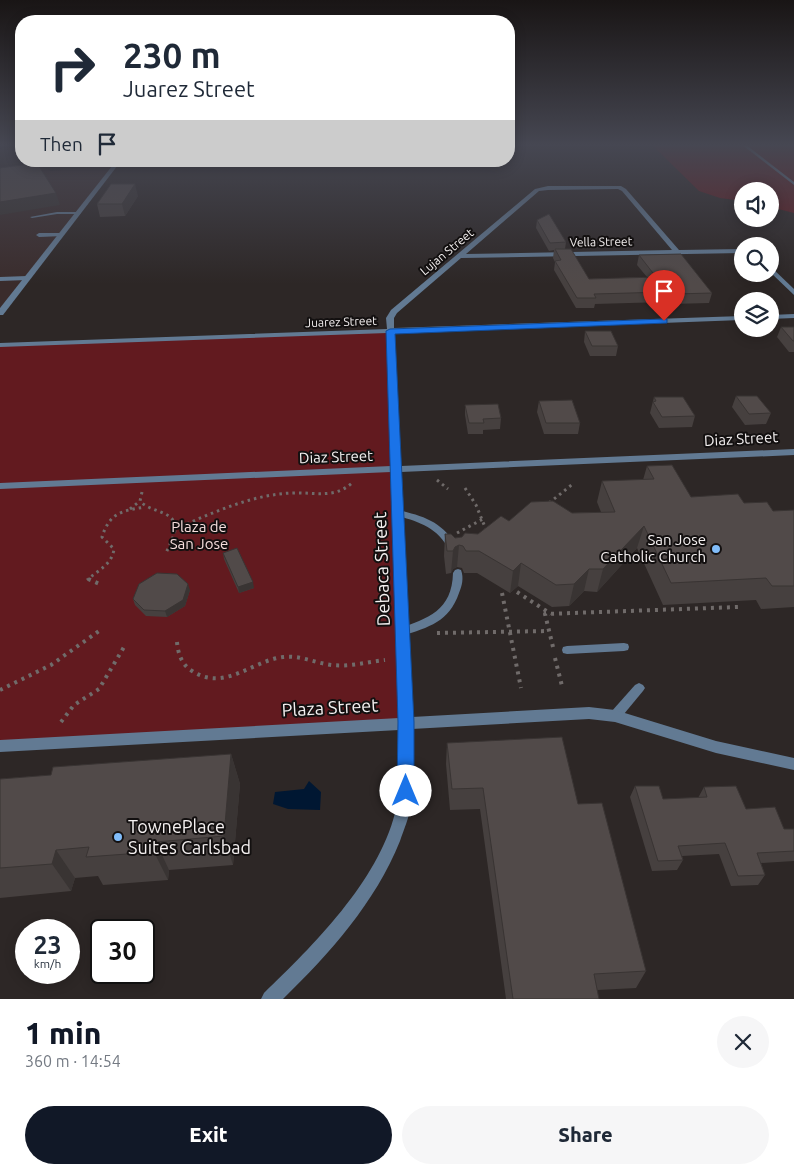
<!DOCTYPE html>
<html lang="en">
<head>
<meta charset="utf-8">
<style>
  :root { --surface:#fff; --page:#f6f6f7; --text:#1f2937; --muted:#747a83; --accent:#111827 }
  body { margin:0; font-family:Ubuntu,sans-serif; background:var(--page); color:var(--text); height:100vh; display:flex; flex-direction:column; font-size:19px; white-space:nowrap }
  * { box-sizing:border-box; margin:0 }
  p { font-size:16px; color:var(--muted) }
  .icon { flex:none; width:28px; height:28px; fill:none; stroke:currentColor; stroke-width:2; stroke-linecap:round; stroke-linejoin:round }
  .map { position:relative; height:999px; overflow:hidden }
  .drawer { display:flex; flex-direction:column; background:var(--surface); flex:1 }
  .drawer>* { flex:none }
  .banner { position:absolute; left:15px; top:15px; width:500px; height:152px; border-radius:20px; box-shadow:0 2px 12px #0003; background:#fff; color:var(--text); overflow:hidden }
  .buttons { position:absolute; left:734px; top:182px; display:grid; gap:10px }
  .buttons a { display:grid; place-items:center; width:45px; height:45px; border-radius:50%; background:var(--surface); box-shadow:0 2px 12px #0003; font-size:25px }
  .speed { position:absolute; left:15px; top:919px; display:flex; gap:10px; font-size:25px; font-weight:700; text-align:center }
  .speed>* { display:grid; place-content:center; width:65px; height:65px; border-radius:50%; background:var(--surface); box-shadow:0 2px 12px #0003; line-height:1 }
  .speed small { font-size:12px; font-weight:400 }
  .speed .limit { border:2px solid #111; border-radius:8px; background:#fff; color:#111 }
  .pin { position:absolute; display:grid; place-items:center; width:42px; height:42px; color:#fff; margin:-51px -21px; border-radius:50% 50% 50% 0; rotate:-45deg; box-shadow:0 0 5px #0007 }
  .pin .icon { rotate:45deg }
  .me { position:absolute; width:55px; margin:-28px; rotate:0deg; stroke-linejoin:round; filter:drop-shadow(0 0 4px #0008) }
  .turn { display:flex; align-items:center; gap:18px; height:105px; padding:0 25px; font-size:22px }
  .turn .icon { width:65px; height:65px; stroke-width:2.5 }
  .turn b { display:block; font-size:35px; line-height:42px }
  .then { display:flex; align-items:center; height:48px; padding:0 25px; background:#0003; gap:10px; font-size:19px }
  .round { display:grid; place-items:center; flex:none; width:52px; height:52px; border-radius:26px; background:var(--page) }
  .summary { display:flex; align-items:center; justify-content:space-between; height:85px; padding:0 25px }
  h1 { font-size:30px; font-weight:800; line-height:38px; color:var(--accent) }
  .action { display:flex; gap:10px; margin-top:auto; padding:10px 25px }
  .action a { flex:1; height:58px; border-radius:30px; background:var(--accent); color:#fff; font-size:20px; font-weight:800; line-height:58px; text-align:center }
  .action a+a { background:var(--page); color:var(--text) }
  .map>svg:first-child { display:block }
  .built { fill:#3a2c2c }
  .green { fill:#621a1f }
  .water { fill:#001732 }
  .lines { fill:none; stroke-linecap:round; stroke-linejoin:round }
  .stream { stroke:#001732; stroke-width:3 }
  .path-far1 { stroke:#706b6a; stroke-width:3; stroke-dasharray:2.5 4; stroke-linecap:butt }
  .path { stroke:#706b6a; stroke-width:4; stroke-dasharray:3 5; stroke-linecap:butt }
  .service { fill:#627a93; fill-rule:evenodd }
  .minor { fill:#627a93; fill-rule:evenodd }
  .tertiary { fill:#627a93; fill-rule:evenodd }
  .wall { fill:#46403f }
  .shaded-wall { fill:#393433 }
  .building { fill:#514a49; stroke:#393433 }
  .route { fill:#1a73e8; stroke:#114b97 }
  .poi-dot { fill:#81bdfa; stroke:#131010; stroke-width:2 }
  .labels { text-anchor:middle; stroke-width:4; stroke-linejoin:round; paint-order:stroke }
  .far-street-label { font-size:12px; fill:#f4f0f0; stroke:#131010 }
  .street-label { font-size:15px; fill:#f4f0f0; stroke:#131010 }
  .park-label { font-size:15px; fill:#f5dddc; stroke:#131010 }
  .poi-label { font-size:15px; fill:#f4f0f0; stroke:#131010; text-anchor:end }
  .near-street-label { font-size:18px; fill:#f4f0f0; stroke:#131010 }
  .near-poi-label { font-size:18px; fill:#f4f0f0; stroke:#131010; text-anchor:start }
</style>
</head>
<body>
<div class="map">
<svg width="794" height="999" viewBox="0 0 794 999">
  <rect width="100%" height="100%" fill="#2d2726"/>
  <polygon class="built" points="116,165 0,313 0,173 40,166 51,171"/>
  <g class="green">
    <polygon points="651,144 794,144 794,213 770,207 770,191 742,191 742,201 720,198 699,191"/>
    <polygon points="390,331 406,722 0,746 0,345"/>
  </g>
  <polygon class="water" points="309,781 321,792 320,810 288,809 273,804 275,792 304,789"/>
  <g class="lines">
    <polyline class="stream" points="0,147 12,144"/>
    <g class="path-far1">
      <polyline points="437,480 448,489"/>
      <polyline points="465,488 476,505 487,532"/>
      <path d="M142,492l-2,9c10,12 37,9 35,29 -1,7 -6,16 -9,23"/>
      <polyline points="549,503 574,483"/>
      <polyline points="130,509 140,501"/>
      <path d="M175,529c37,-16 78,-35 118,-36 22,-1 41,6 59,-10"/>
      <polyline points="457,533 483,519"/>
      <path d="M90,580l-2,-1c11,-9 24,-15 26,-30l-12,-12c8,-25 20,-26 43,-30"/>
    </g>
    <g class="path">
      <polyline points="88,579 102,585"/>
      <polyline points="517,592 551,614"/>
      <polyline points="502,593 521,688"/>
      <polyline points="437,633 548,631"/>
      <path d="M177,642c1,12 5,23 15,29 33,21 59,-10 91,-14 17,-2 32,6 49,8 17,2 35,-3 53,-5"/>
      <polyline points="553,647 545,614 738,607"/>
      <polyline points="555,658 562,686"/>
      <polyline points="0,690 51,665 99,631"/>
      <polyline points="61,722 74,705 99,689 124,647"/>
    </g>
    <g class="service">
      <polygon points="741,144 745,144 794,182 794,185"/>
      <polygon points="57,212 79,212 81,213 79,214 57,214 32,218 30,217"/>
      <polygon points="61,233 63,234 63,236 39,237 36,235 39,233"/>
      <polygon points="0,277 27,276 30,278 27,280 0,281"/>
      <path d="M398,510c25,6 43,11 57,34l-2,2h-6c-12,-20 -31,-25 -52,-31l-1,-2z"/>
      <path d="M458,569l3,1c3,8 1,16 -2,23 -10,29 -30,34 -57,43l-4,-1 -1,-3 1,-3c30,-11 54,-18 55,-56l2,-3z"/>
      <polygon points="624,643 628,644 629,647 628,650 624,651 567,654 563,653 562,650 563,647 567,646"/>
      <polygon points="639,683 643,685 645,688 643,691 619,720 615,721 611,720 609,716 611,712 635,685"/>
    </g>
    <g class="minor">
      <path d="M548,186h73l5,3 53,61 63,-1v4l-281,5 -64,55 -3,5v10l348,-12v4l-348,13 7,133 393,-17v6l-393,17 11,245 177,-10 26,3 101,31 78,17v12l-78,-17 -101,-31 -26,-3 -177,10c1,25 3,51 -1,76 -2,13 -7,24 -11,36 -25,62 -70,112 -117,158h-22l3,-6c49,-47 114,-112 131,-180 7,-27 4,-56 4,-83l-399,22v-12l399,-22 -8,-246 -391,17v-6l391,-17 -4,-133 -387,14v-4l387,-14 -1,-11 5,-8 144,-121zM618,189l4,2 50,59 -206,4 73,-63 9,-1z"/>
      <polygon points="770,266 794,289 794,295 770,272"/>
      <polygon points="794,314 794,318 770,319 770,315"/>
    </g>
    <polygon class="tertiary" points="116,161 121,161 3,315 0,315 0,308"/>
  </g>
  <g class="wall">
    <polygon points="138,196 125,216 100,217 97,204"/>
    <polygon points="537,220 566,242 565,249 589,279 647,277 637,265 639,255 712,293 709,303 671,304 664,302 595,304 594,308 576,308 554,270 555,262 553,258 554,250 549,251 536,228"/>
    <polygon points="781,327 794,327 794,352 789,352 777,337"/>
    <polygon points="585,331 618,346 616,356 590,356 584,342"/>
    <polygon points="736,396 771,413 766,424 745,425 732,407"/>
    <polygon points="654,397 695,416 692,427 659,428 650,413"/>
    <polygon points="539,401 580,423 578,434 544,434 537,412"/>
    <polygon points="465,405 501,418 500,429 483,430 483,434 468,434 465,415"/>
    <polygon points="647,466 691,497 744,503 773,511 794,510 794,607 761,609 756,600 663,605 637,548 597,592 584,591 569,606 552,607 518,586 510,593 477,573 464,573 462,568 457,567 453,569 451,573 446,574 444,556 445,534 455,538 462,537 478,534 509,521 572,513 601,512 597,502 602,481 643,480"/>
    <polygon points="223,553 254,588 239,593 224,559"/>
    <polygon points="190,590 185,606 167,617 146,616 135,605 133,599"/>
    <polygon points="447,743 578,804 646,971 636,988 597,990 599,999 506,999 480,809 450,810 446,764"/>
    <polygon points="231,754 240,784 233,865 169,870 168,880 103,885 98,876 75,878 71,891 0,898 0,779 51,775"/>
    <polygon points="635,786 663,799 698,798 704,787 784,829 794,829 794,861 761,863 765,875 758,885 731,886 719,854 682,856 683,860 677,870 652,871 630,797"/>
  </g>
  <g class="shaded-wall">
    <polygon points="135,184 138,196 125,216 122,204"/>
    <polygon points="56,193 60,205 0,215 0,202"/>
    <polygon points="644,526 637,548 597,592 603,569"/>
    <polygon points="459,545 457,567 453,569 451,573 453,551 455,547"/>
    <polygon points="521,563 518,586 510,593 513,571"/>
    <polygon points="589,569 584,591 569,606 574,584"/>
    <polygon points="253,582 254,588 239,593 238,587"/>
    <polygon points="188,584 190,590 185,606 167,617 165,611"/>
    <polygon points="231,754 240,784 233,865 224,836"/>
    <polygon points="156,842 169,870 168,880 154,852"/>
    <polygon points="56,850 75,878 71,891 52,864"/>
  </g>
  <g class="building">
    <polygon points="37,163 56,193 0,202 0,168"/>
    <polygon points="111,184 135,184 122,204 97,204"/>
    <polygon points="549,214 566,242 550,243 537,220"/>
    <polygon points="555,249 571,249 589,279 656,277 639,255 681,254 712,293 674,294 666,292 594,294 596,298 577,298 555,261 561,260"/>
    <polygon points="781,327 794,327 794,341 793,341"/>
    <polygon points="585,331 611,331 618,346 592,346"/>
    <polygon points="736,396 757,396 771,413 749,414"/>
    <polygon points="654,397 683,397 695,416 662,417 653,402 656,401"/>
    <polygon points="572,400 580,423 546,423 539,401"/>
    <polygon points="498,404 501,418 483,419 484,423 469,423 465,405"/>
    <polygon points="672,465 691,497 738,494 744,503 767,502 773,511 794,510 794,586 772,586 766,578 671,583 644,526 603,569 589,569 574,584 556,585 521,563 513,571 479,551 466,551 463,546 459,545 455,547 453,551 447,551 445,534 451,534 455,538 462,537 465,533 478,534 501,516 509,521 531,502 553,501 572,513 615,512 602,481 654,479 647,466"/>
    <polygon points="237,548 253,582 238,587 223,553"/>
    <polygon points="157,573 177,574 188,584 183,600 165,611 144,610 133,599 139,584"/>
    <polygon points="562,737 578,804 602,803 646,971 594,974 599,999 513,999 483,788 452,789 447,743"/>
    <polygon points="231,754 224,836 156,842 154,852 86,857 89,847 56,850 52,864 0,868 0,779 51,775 53,767"/>
    <polygon points="635,786 659,786 663,799 707,797 704,787 736,786 746,809 775,807 784,829 794,829 794,851 757,853 765,875 738,876 725,843 678,846 683,860 658,861"/>
  </g>
  <linearGradient id="sky" x2="0" y2="1"><stop stop-color="#191515"/><stop offset="0.51" stop-color="#464752"/><stop offset="1" stop-color="#464752" stop-opacity="0"/></linearGradient>
  <rect width="794" height="284" fill="url(#sky)"/>
  <polygon class="route" points="664,319 667,319 667,323 395,334 414,722 414,791 411,796 406,799 400,796 397,791 398,722 386,331 390,329"/>
  <g class="poi-dot">
    <circle cx="716" cy="549" r="5"/>
    <circle cx="118" cy="837" r="5"/>
  </g>
  <g class="labels">
    <g class="far-street-label">
      <text transform="translate(601 242) rotate(-1)" y="4">Vella Street</text>
      <text transform="translate(447 252) rotate(-40)" y="4">Lujan Street</text>
      <text transform="translate(341 322) rotate(-2)" y="4">Juarez Street</text>
    </g>
    <g class="street-label">
      <text transform="translate(741 439) rotate(-3)" y="5">Diaz Street</text>
      <text transform="translate(336 457) rotate(-2)" y="5">Diaz Street</text>
    </g>
    <g class="park-label">
      <text x="199" y="532">Plaza de<tspan x="199" dy="17">San Jose</tspan></text>
    </g>
    <g class="poi-label">
      <text x="706" y="545">San Jose<tspan x="706" dy="17">Catholic Church</tspan></text>
    </g>
    <g class="near-street-label">
      <text transform="translate(382 569) rotate(-92)" y="6">Debaca Street</text>
      <text transform="translate(330 708) rotate(-3)" y="6">Plaza Street</text>
    </g>
    <g class="near-poi-label">
      <text x="128" y="833">TownePlace<tspan x="128" dy="21">Suites Carlsbad</tspan></text>
    </g>
  </g>
</svg>
<div class="buttons">
<a><svg class="icon" aria-label="sound" viewBox="0 0 24 24"><path d="M4 9h4l5-4v14l-5-4H4zM17 9q2 3 0 6"/></svg></a>
<a><svg class="icon" aria-label="search" viewBox="0 0 24 24"><circle cx="10" cy="10" r="6"/><path d="M15 15l6 6"/></svg></a>
<a><svg class="icon" aria-label="layers" viewBox="0 0 24 24"><path d="M12 4l9 5-9 5-9-5zM3 14l9 5 9-5"/></svg></a>
</div>
<div class="speed"><div>23<small>km/h</small></div><div class="limit">30</div></div>
<div class="pin" style="left:664px;top:321px;background:#d93025"><svg class="icon" aria-label="arrive" viewBox="0 0 24 24"><path d="M6 21V4h12l-3 4 3 4H6"/></svg></div>
<svg class="me" style="left:406px;top:791px" viewBox="-20 -20 40 40"><circle r="19" fill="#fff"/><path d="M0-13L10 11 0 6-10 11z" fill="#1a73e8"/></svg>
<div class="banner">
<div class="turn"><svg class="icon" aria-label="right" viewBox="0 0 24 24"><path d="M7 20v-9h11M14 6l5 5-5 5"/></svg><div><b>230 m</b>Juarez Street</div></div>
<div class="then">Then<svg class="icon" aria-label="arrive" viewBox="0 0 24 24"><path d="M6 21V4h12l-3 4 3 4H6"/></svg></div>
</div>
</div>
<section class="drawer">
<div class="summary"><div><h1>1 min</h1><p>360 m · 14:54</p></div><a class="round"><svg class="icon" aria-label="close" viewBox="0 0 24 24"><path d="M6 6l12 12M18 6L6 18"/></svg></a></div>
<div class="action"><a>Exit</a><a>Share</a></div>
</section>
</body>
</html>
